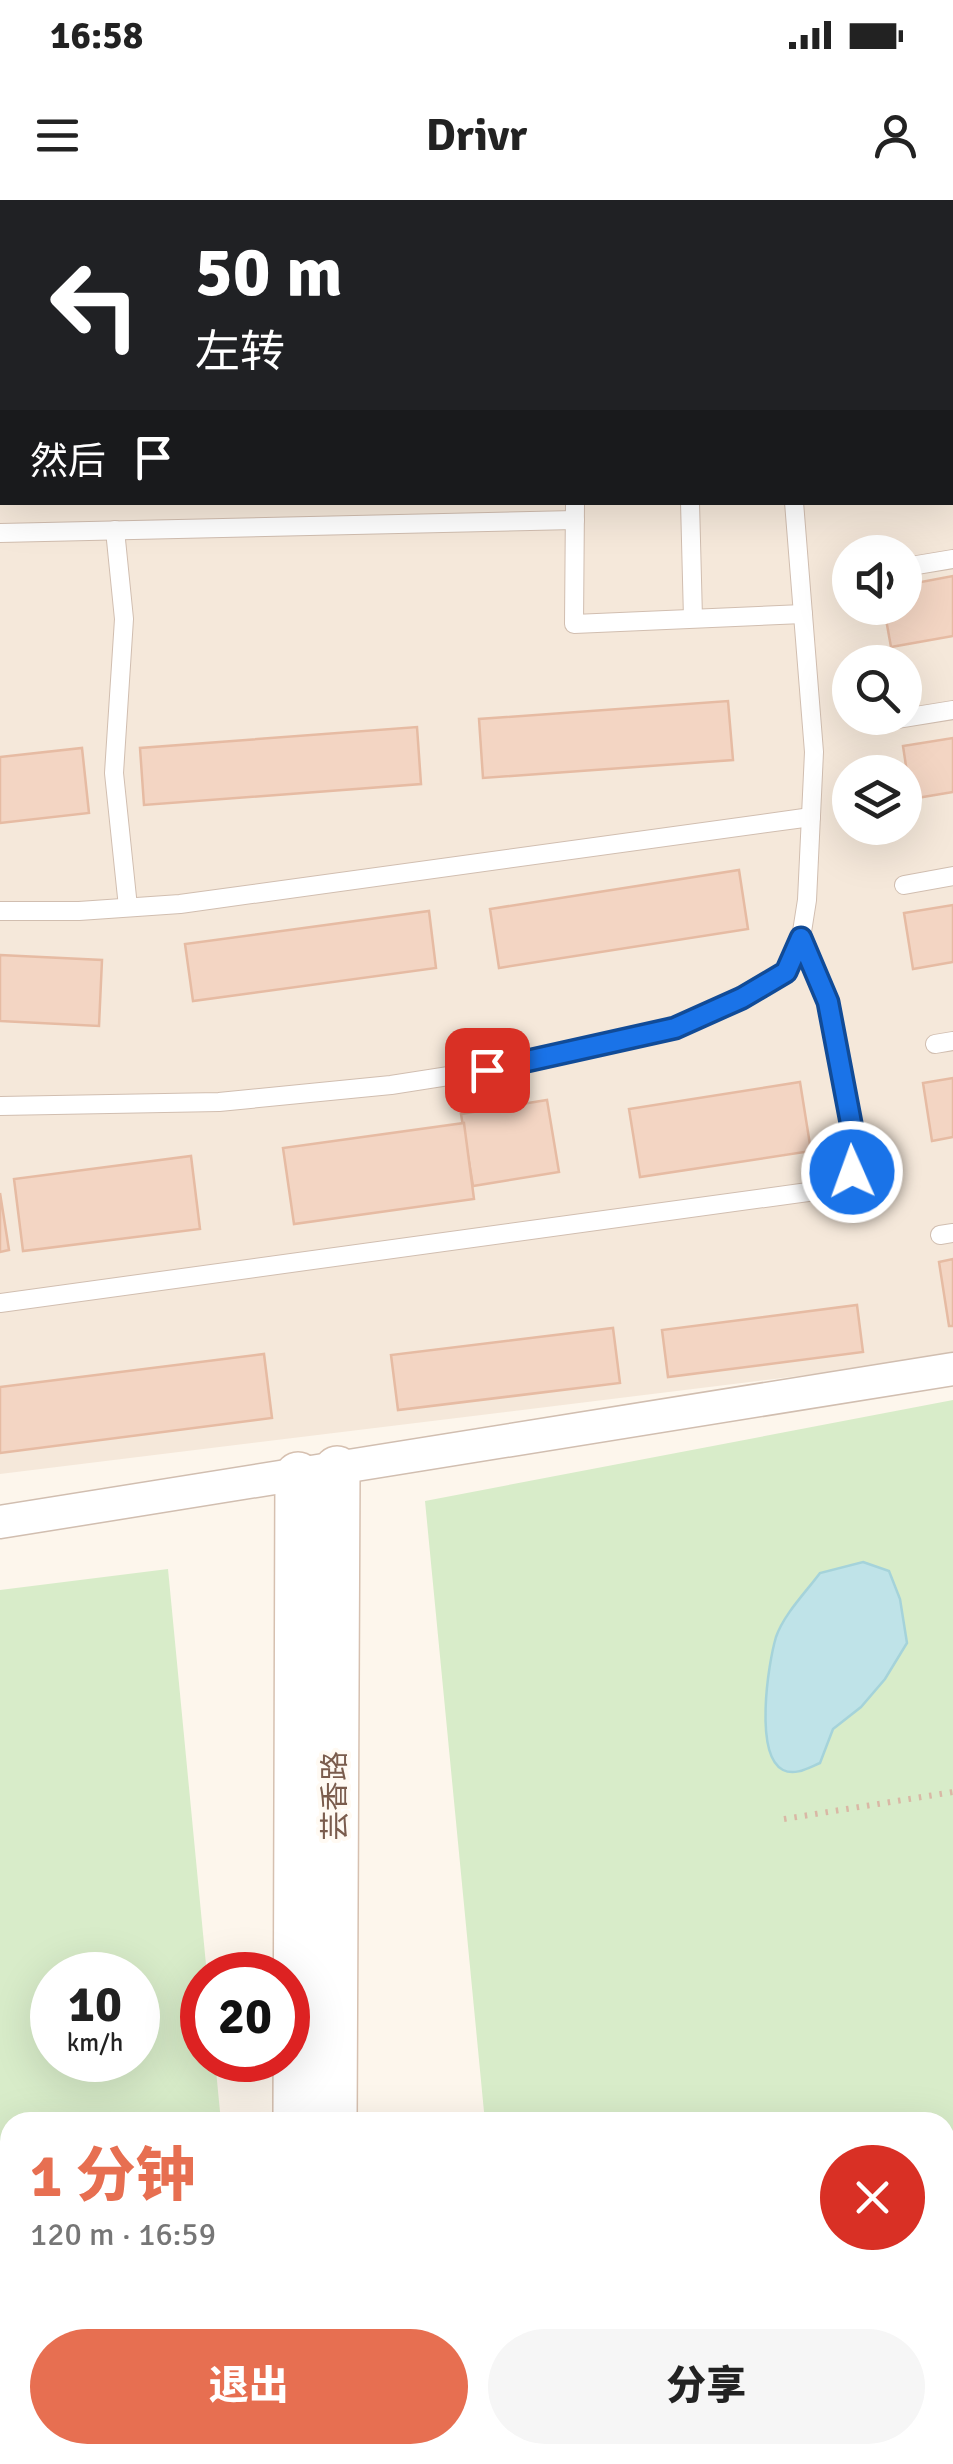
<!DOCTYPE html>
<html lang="zh">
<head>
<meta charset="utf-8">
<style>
  :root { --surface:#fff; --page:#f6f6f6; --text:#222; --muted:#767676; --accent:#e76f51 }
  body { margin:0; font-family:Signika,"Noto Sans SC",sans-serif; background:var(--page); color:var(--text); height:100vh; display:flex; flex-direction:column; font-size:38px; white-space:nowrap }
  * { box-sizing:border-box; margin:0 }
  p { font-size:32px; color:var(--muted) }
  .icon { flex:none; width:55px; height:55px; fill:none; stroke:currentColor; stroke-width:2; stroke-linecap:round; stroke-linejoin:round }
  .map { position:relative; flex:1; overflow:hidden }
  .details { position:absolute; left:0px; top:1912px; width:955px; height:352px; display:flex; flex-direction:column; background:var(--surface); border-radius:30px 30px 0 0; box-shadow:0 10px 40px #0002 }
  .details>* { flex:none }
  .top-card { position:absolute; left:0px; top:0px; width:955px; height:305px; box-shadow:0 10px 40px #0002; background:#202124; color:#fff; overflow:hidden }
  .fabs { position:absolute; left:832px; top:335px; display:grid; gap:20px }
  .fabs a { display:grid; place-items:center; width:90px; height:90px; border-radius:50%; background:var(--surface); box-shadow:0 10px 40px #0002; font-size:50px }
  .speed { position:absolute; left:30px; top:1752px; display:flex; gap:20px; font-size:50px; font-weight:700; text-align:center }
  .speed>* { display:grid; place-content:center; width:130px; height:130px; border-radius:50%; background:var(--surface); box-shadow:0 10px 40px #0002; line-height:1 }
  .speed small { font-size:25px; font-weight:400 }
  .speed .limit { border:15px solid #d22; background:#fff; color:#111 }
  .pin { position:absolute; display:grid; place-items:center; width:85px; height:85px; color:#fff; margin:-42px; border-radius:20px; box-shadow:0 5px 15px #0006 }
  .me { position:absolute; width:110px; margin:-55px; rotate:358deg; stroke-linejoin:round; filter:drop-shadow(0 0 8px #0008) }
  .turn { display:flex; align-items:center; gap:35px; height:210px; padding:0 30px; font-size:45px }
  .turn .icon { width:130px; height:130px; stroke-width:2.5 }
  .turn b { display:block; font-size:70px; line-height:85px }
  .then { display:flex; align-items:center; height:95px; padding:0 30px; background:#0003; gap:20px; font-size:38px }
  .round { display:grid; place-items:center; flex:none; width:105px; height:105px; border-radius:52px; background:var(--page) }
  .overview { display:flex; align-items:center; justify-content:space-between; height:170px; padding:0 30px }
  h1 { font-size:60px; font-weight:800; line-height:75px; color:var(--accent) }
  .primary-button { display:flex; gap:20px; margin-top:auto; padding:20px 30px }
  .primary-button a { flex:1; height:115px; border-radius:60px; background:var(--accent); color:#fff; font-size:40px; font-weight:800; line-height:115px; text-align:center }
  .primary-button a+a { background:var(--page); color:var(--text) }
  .status { display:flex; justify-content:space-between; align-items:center; height:70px; padding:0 50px; background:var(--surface); direction:ltr }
  .status svg { height:28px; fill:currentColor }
  header { display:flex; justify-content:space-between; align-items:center; height:130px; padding:0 30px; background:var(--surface); font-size:45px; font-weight:800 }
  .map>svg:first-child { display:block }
  .residential { fill:#f5e8da; fill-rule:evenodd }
  .green { fill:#d8ecc9; fill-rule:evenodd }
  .water { fill:#bfe3e8; stroke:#a5d3da; stroke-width:2.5 }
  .building { fill:#f3d5c3; stroke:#e6bba3; stroke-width:2.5 }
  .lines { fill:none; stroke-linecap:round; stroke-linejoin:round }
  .lane-casing { stroke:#d1beb0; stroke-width:20 }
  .street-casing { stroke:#d1beb0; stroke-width:35 }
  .secondary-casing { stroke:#d6c0b0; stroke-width:48 }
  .path { stroke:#d9b8a5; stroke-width:6; stroke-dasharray:2.5 8; stroke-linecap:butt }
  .lane { stroke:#fff; stroke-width:18 }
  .street { stroke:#fff; stroke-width:32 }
  .secondary { stroke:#fff; stroke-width:45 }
  .route-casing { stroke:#114b97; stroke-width:25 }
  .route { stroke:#1a73e8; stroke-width:18 }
  .labels { text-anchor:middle; stroke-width:8; stroke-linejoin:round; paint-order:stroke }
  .street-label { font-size:30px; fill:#7a5c4d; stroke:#fffaf3 }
</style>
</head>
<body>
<div class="status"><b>16:58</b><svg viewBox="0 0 49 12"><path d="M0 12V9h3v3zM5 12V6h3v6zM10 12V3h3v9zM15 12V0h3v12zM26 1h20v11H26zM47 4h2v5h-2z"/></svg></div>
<header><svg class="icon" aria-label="menu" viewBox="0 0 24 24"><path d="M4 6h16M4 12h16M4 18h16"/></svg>Drivr<svg class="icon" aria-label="person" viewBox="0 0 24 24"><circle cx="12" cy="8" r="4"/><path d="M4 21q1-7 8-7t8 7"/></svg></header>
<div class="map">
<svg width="953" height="2264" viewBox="0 0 953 2264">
  <rect width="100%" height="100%" fill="#fdf6ec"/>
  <path class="residential" d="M0,0h953v1157l-953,117zM2,2h950v300h-950zM850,352h55v56h-55zM850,462h55v56h-55zM850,572h55v56h-55z"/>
  <g class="green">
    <polygon points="953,1200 953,1976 945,1977 945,1922 485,1922 425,1301"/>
    <path d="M168,1369l39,406h-5v85h13l6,62h-211v333h196v9h-206v-874zM52,1775h86v85h-86z"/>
    <polygon points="953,2147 953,2264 517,2264 517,2255 945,2255 945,2148"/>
  </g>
  <path class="water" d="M863,1362l26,9 11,28 7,44 -22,36 -24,28 -28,22 -13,34c-12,5 -25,13 -37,7 -29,-15 -15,-106 -7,-133 8,-23 30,-45 44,-64z"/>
  <g class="building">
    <polygon points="953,376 953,436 891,447 884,408 905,408 905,385"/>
    <polygon points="728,501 733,560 483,578 479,519"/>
    <polygon points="417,527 421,584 144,605 140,548"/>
    <polygon points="953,538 953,592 911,599 903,546"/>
    <polygon points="82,548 89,613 0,623 0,557"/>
    <polygon points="739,670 748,729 499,768 490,709"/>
    <polygon points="953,705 953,762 913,769 904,713"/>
    <polygon points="429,711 436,768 193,801 185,744"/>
    <polygon points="0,755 102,760 99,826 0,821"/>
    <polygon points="953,878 953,937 932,941 923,883"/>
    <polygon points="800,882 811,951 640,977 629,909"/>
    <polygon points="547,900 559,972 473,986 461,914"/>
    <polygon points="464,923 474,999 294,1024 283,948"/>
    <polygon points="191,956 200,1029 23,1051 14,979"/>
    <polygon points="0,993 9,1050 0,1052"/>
    <polygon points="953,1059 953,1126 949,1126 939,1062"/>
    <polygon points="857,1105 863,1152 668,1177 662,1130"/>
    <polygon points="613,1128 620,1183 398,1210 391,1155"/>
    <polygon points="264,1154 272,1218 0,1253 0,1187"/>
  </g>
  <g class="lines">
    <defs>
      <g id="lane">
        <polyline points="726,0 737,2"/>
        <polyline points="769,0 769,2"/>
        <polyline points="952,11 953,11"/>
        <polyline points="952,186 953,186"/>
        <polyline points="575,302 574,424 803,414"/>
        <polyline points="690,302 693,418"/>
        <polyline points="115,330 124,419 114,573 128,707"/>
        <polyline points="0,333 575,320"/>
        <polyline points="905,367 953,359"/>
        <polyline points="885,521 953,510"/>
        <polyline points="904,685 953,676"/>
        <polyline points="0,711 79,711 180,704 811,617"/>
        <polyline points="935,844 953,841"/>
        <polyline points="0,906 219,902 391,885 519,865 675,828 741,798 786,771 801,738 807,700 814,552 794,302"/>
        <polyline points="940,1035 953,1033"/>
        <polyline points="0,1103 837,988 852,972 855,944 828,802 801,738"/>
      </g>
      <polyline id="street" points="0,1322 953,1169"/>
      <g id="secondary">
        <polyline points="296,1922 298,1275"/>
        <polyline points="334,1922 337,1269"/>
        <polyline points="295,2264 296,2255"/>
        <polyline points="332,2264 332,2255"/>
      </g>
    </defs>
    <use href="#lane" class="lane-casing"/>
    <use href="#street" class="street-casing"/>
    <use href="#secondary" class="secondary-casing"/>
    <polyline class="path" points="784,1619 953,1592"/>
    <use href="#lane" class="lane"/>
    <use href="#street" class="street"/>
    <use href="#secondary" class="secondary"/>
  </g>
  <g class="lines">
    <defs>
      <polyline id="route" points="487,870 675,828 742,798 786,772 801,738 828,802 855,944 852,972"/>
    </defs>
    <use href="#route" class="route-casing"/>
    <use href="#route" class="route"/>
  </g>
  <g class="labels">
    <g class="street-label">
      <text transform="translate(335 1596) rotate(-90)" y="10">芸香路</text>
    </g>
  </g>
</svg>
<div class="fabs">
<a><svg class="icon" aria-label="sound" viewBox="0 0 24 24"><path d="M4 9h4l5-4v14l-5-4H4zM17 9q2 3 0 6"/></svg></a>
<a><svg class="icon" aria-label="search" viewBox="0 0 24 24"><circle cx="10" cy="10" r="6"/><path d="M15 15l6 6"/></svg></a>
<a><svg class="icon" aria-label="layers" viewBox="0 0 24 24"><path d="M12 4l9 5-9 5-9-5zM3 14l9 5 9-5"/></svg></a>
</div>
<div class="speed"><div>10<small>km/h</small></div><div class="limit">20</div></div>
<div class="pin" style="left:487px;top:870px;background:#d93025"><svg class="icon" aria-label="arrive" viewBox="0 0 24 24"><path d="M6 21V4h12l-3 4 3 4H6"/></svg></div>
<svg class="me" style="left:852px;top:972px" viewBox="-20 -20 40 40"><circle r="17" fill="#1a73e8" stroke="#fff" stroke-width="3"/><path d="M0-11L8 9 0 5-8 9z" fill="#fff"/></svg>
<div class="top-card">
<div class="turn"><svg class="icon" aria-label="left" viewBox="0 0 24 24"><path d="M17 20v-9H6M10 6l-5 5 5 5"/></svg><div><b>50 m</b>左转</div></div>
<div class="then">然后<svg class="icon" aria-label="arrive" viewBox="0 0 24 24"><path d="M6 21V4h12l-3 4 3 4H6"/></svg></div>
</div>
<section class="details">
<div class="overview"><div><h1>1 分钟</h1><p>120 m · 16:59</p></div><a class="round" style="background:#d93025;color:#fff"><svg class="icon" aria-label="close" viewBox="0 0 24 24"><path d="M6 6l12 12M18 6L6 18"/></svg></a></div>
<div class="primary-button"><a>退出</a><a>分享</a></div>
</section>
</div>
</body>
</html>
